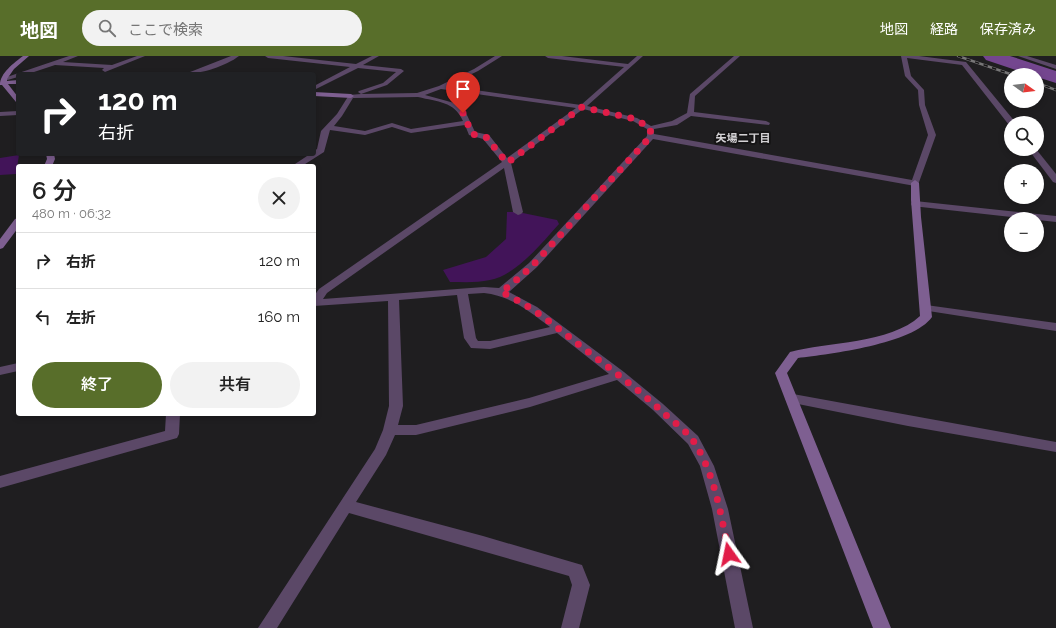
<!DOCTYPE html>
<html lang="ja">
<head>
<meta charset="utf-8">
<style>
  :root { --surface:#fff; --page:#f2f2f2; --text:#222; --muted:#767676; --line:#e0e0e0; --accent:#586e2a }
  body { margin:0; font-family:Raleway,"Noto Sans JP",sans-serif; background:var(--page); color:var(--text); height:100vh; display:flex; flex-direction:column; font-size:15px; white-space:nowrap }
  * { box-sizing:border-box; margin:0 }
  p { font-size:13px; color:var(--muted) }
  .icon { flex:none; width:22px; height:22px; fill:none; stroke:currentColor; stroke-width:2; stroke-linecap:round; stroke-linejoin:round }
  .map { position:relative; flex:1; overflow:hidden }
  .details { position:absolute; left:16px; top:108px; width:300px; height:252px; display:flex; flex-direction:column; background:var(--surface); border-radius:4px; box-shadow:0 2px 6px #0003 }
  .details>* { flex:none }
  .hud { position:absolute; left:16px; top:16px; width:300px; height:84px; border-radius:4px; box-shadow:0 2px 6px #0003; background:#202124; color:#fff; overflow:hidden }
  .needle { width:26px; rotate:104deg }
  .buttons { position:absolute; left:1004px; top:12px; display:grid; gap:8px }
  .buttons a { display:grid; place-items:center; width:40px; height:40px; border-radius:50%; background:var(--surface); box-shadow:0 2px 6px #0003; font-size:20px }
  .pin { position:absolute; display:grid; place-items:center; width:34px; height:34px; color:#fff; margin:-41px -17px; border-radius:50% 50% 50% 0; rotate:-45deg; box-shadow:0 0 4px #0007 }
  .pin .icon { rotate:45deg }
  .me { position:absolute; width:44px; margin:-22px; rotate:348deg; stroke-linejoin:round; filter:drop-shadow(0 0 3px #0008) }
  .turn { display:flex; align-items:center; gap:14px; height:84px; padding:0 16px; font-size:18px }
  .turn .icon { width:52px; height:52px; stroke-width:2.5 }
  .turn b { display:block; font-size:28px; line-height:34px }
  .round { display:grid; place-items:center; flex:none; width:42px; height:42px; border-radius:21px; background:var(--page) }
  .summary { display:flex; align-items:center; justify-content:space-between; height:68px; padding:0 16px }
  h1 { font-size:24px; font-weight:600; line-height:30px }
  .action { display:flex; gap:8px; margin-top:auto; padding:8px 16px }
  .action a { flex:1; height:46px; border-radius:24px; background:var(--accent); color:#fff; font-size:16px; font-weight:600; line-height:46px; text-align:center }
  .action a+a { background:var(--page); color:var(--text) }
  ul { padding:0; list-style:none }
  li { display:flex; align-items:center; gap:12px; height:56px; padding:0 16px; border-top:1px solid var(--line) }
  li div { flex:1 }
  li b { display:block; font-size:15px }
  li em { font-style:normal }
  header { display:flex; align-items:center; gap:24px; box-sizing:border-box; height:56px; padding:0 20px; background:var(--accent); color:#fff }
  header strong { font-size:19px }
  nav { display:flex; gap:22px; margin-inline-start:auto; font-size:14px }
  .search { width:280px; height:36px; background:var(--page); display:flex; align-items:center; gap:10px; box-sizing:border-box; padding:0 14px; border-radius:22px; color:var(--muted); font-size:15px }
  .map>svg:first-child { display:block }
  .green { fill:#421459 }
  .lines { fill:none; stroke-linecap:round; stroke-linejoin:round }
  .river { fill:#74468f; fill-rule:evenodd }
  .street { fill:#5b4867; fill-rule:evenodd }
  .secondary { fill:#7e5f91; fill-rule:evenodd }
  .rail-casing { stroke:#777677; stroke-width:2.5 }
  .rail { stroke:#161516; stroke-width:1.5; stroke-dasharray:4.5; stroke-linecap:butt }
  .route { stroke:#e11d48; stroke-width:7; stroke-dasharray:0 12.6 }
  .labels { text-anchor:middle; stroke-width:4; stroke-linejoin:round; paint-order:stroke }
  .far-neighbourhood-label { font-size:11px; font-weight:bold; fill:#d4d2d5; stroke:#161516 }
</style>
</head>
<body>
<header>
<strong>地図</strong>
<div class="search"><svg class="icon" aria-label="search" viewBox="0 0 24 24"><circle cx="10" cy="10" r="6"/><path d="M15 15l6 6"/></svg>ここで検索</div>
<nav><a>地図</a><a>経路</a><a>保存済み</a></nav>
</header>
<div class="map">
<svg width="1056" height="572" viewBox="0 0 1056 572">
  <rect width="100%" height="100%" fill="#1f1e20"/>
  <g class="green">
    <polygon points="19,99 16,118 0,119 0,102"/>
    <path d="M507,156h11l39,8 2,4c-17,19 -43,51 -69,56 -13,3 -27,2 -40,2l-7,-12 43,-13 20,-18z"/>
  </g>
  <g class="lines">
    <polygon class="river" points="983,0 1010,0 1056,15 1056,27 1037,21 1037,19 1031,19 986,4"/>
    <g class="street">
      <polygon points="69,0 78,0 63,6 112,9 137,0 145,0 105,16 102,14 104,12 55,9 28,18 18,18 18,21 4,25 1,23"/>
      <path d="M231,0h8c-13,10 -38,18 -54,18z"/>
      <path d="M265,0h18l73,8 16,-8h7l-16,9 38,4 3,2 -17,14 -26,9 56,-1 22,-7 35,-17 21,-13h7l-24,15 -31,15 134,19 43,-38 -76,-9 -3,-2h17l66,8 9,-8h6l-56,50 50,12 14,8 21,-5 15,-8 3,-19 44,-38h6l-45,40 -1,16 72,9 4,2 -1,2 -78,-9 -14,9 -23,4v5l258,46 16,-45 -9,-30 -1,-15 -13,-14 -4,-20h18l47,6 50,61 -7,2 -47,-60 -55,-7 4,18 13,14 1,15 11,30 -18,50 -3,1 -262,-47 -116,128 -28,25 28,15 87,65 39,32 35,32 16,30 14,43 25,119h-18l-23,-119 -12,-43 -12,-22 -35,-34 -36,-30 -87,27 -114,28h-21l-9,20 -30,47 127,34 99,29 8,20 -11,43h-18l11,-43 -3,-9 -220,-63 -72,115h-19l117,-179 8,-19 6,-24 -1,-105 -74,5v-10l5,-7 183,-127 -19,-23 -14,-4 -4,-10 -54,8 -19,-6 -27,8 -35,-5 -6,22 -22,14h-10l18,-12h4v-3l3,-2 4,-18 16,-17 12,-19 12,-1 -3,-2 1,-1 24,-8 13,-11 -38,-4 -44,22v-4l36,-19 -82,-9zM441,33l135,19 -69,50 -18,-23 -14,-3 -9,-19 -8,-9 -33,-9zM418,41c20,5 36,4 45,24l-52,8 -19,-6 -27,8 -31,-5 8,-10 11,-18zM583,53l50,12 14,8v7l-118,127 -30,25 -15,-1 -161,12 4,-6 177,-125 9,44 5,3 3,-1 2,-2 -12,-49zM484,237c27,3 45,18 66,34l-60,14h-12l-2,-3 -8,-44zM457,239l7,43 7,10 19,1 67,-16 52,41 -80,24 -113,27h-18l5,-19 -4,-106z"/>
      <polygon points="1018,0 1027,0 1056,9 1056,13"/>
      <polygon points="18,55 18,59 0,60 0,56"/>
      <polygon points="1028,93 1036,93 1056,118 1056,127 1053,126"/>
      <polygon points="915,145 1056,160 1056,166 912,150 911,148 912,146"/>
      <polygon points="926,249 1056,267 1056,275 922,254 920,252 922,250"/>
      <polygon points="18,307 18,315 0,319 0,311"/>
      <polygon points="793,338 1056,386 1056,396 908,370 788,346 786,343 788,340"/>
      <polygon points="166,358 180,358 179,378 177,382 0,432 0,420 165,375"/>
    </g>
    <g class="secondary">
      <path d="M23,0h6l-15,13 -7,10v2l11,-1v4h-10l10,13v6l-2,-1 -14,-17h-2c0,-12 14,-22 23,-29z"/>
      <polygon points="314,36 351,38 354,40 351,42 314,40"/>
      <polygon points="46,98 54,98 55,103 52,110 44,110 47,103"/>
      <path d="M915,124l4,3 2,34 11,100c-19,27 -102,37 -134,41l-11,15 104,255h-18l-98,-255 15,-21c37,-10 100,-8 130,-36l-9,-116v-17z"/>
      <polygon points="18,162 18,172 3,192 0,193 0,183 15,163"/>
    </g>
    <defs>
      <g id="rail">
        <polyline points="958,0 1013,19"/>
        <polyline points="1037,27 1056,34"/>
      </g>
    </defs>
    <use href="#rail" class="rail-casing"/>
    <use href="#rail" class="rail"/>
  </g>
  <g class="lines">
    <path class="route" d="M463,57l9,21 14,3 21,26 75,-56 53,12 15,9 1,8 -118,129 -22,20 -10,7c29,13 53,33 77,52 31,24 62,46 90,73 8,7 20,15 26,25 21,32 27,74 35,112"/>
  </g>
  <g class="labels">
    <g class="far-neighbourhood-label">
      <text x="743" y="86">矢場二丁目</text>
    </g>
  </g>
</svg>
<div class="buttons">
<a><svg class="needle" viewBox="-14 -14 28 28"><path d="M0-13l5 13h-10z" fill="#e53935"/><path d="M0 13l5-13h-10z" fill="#767676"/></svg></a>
<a><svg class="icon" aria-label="search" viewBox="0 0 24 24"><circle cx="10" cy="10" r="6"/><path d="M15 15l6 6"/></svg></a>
<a>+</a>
<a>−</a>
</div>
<div class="pin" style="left:463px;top:57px;background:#d93025"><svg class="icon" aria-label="arrive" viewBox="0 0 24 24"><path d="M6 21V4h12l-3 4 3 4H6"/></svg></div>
<svg class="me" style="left:729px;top:498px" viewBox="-20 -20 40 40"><path d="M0-17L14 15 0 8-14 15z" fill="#e11d48" stroke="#fff" stroke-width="4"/></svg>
<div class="hud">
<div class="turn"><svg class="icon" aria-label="right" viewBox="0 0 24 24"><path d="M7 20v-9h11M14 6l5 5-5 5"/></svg><div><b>120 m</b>右折</div></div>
</div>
<section class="details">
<div class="summary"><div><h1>6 分</h1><p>480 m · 06:32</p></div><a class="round"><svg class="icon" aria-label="close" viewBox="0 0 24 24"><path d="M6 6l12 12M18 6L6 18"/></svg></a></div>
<ul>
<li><svg class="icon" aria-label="right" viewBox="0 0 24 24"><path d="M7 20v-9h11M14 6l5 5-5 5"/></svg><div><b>右折</b></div><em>120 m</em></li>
<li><svg class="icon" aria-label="left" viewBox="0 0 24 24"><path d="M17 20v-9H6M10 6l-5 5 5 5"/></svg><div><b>左折</b></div><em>160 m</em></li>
</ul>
<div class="action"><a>終了</a><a>共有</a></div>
</section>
</div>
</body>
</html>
